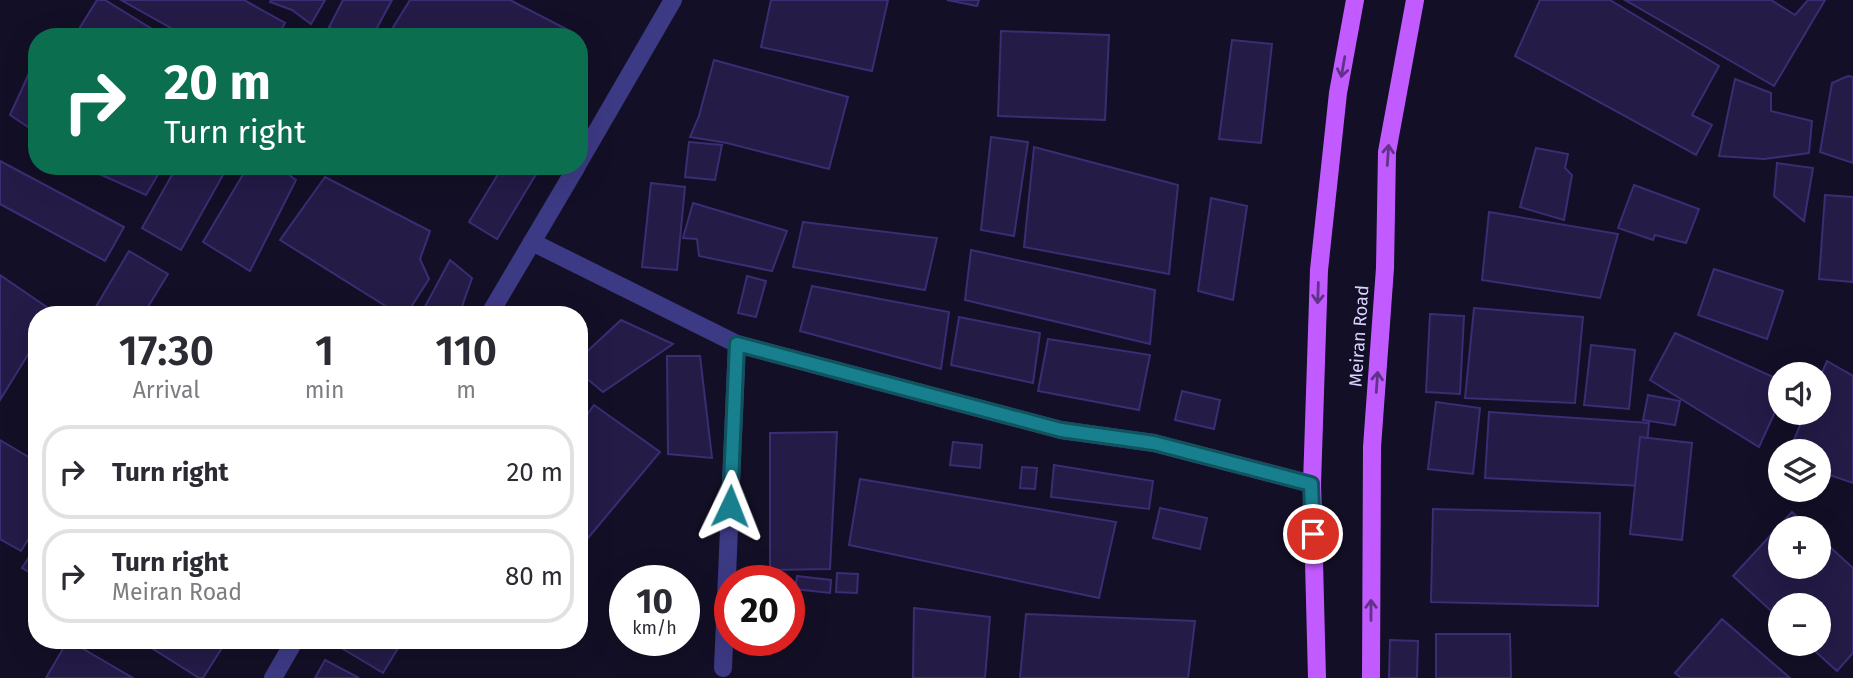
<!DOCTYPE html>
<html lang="en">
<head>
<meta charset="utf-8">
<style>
  :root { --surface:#fff; --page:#f7f7f7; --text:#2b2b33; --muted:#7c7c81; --line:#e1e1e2 }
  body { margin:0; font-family:"Fira Sans",sans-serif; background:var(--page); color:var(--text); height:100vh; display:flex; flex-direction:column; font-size:26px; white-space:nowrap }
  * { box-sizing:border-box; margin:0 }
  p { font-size:23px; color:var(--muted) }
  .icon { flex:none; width:38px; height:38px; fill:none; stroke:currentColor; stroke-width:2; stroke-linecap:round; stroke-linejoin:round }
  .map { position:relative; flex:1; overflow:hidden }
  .panel { position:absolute; left:28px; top:306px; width:560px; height:343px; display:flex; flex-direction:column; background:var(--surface); border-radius:28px; box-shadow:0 7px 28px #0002 }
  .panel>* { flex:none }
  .guide { position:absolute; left:28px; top:28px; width:560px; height:147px; border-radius:28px; box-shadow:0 7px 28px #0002; background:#0b6e4f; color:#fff; overflow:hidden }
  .buttons { position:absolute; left:1768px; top:362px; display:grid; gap:14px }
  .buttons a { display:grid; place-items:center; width:63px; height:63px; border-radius:50%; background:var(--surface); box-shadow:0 7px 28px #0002; font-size:35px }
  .speed { position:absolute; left:609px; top:565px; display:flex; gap:14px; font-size:35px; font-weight:700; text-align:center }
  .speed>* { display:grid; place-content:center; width:91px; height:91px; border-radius:50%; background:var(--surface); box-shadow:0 7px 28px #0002; line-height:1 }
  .speed small { font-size:18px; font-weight:400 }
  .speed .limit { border:10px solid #d22; background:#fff; color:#111 }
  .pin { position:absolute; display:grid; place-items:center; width:60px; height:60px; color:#fff; margin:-30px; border:4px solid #fff; border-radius:50%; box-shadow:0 2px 7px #0007 }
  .me { position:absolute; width:77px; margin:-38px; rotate:2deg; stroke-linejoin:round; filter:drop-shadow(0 0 5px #0008) }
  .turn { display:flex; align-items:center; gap:24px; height:147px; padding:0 21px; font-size:32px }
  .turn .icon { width:91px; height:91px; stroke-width:2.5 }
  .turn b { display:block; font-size:49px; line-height:60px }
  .eta { display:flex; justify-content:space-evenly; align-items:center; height:119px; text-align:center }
  .eta b { font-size:42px; font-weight:600; line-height:49px }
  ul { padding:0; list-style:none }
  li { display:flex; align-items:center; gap:21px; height:94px; margin:0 14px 10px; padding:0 7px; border:4px solid var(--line); border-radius:28px }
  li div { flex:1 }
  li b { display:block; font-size:26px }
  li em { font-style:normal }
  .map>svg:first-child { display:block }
  .building { fill:#241b47; stroke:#3b2d73; stroke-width:2 }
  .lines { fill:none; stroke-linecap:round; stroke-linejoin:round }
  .minor { stroke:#3d3a85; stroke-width:18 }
  .major { stroke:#c25bff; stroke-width:18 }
  .oneway { stroke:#623188 }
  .route-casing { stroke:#10535d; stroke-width:18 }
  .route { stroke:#187f8f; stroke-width:12 }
  .labels { text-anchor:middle; stroke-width:5; stroke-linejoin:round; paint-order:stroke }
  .street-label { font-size:18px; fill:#d9d4ff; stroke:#130f26 }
</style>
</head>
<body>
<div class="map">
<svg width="1853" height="678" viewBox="0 0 1853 678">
  <rect width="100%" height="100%" fill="#130f26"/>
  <g class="building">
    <polygon points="97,0 105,0 165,37 74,37"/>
    <polygon points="121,0 244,0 285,23 277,37 187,37"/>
    <polygon points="271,0 325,0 311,24 292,10 270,2"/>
    <polygon points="343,0 392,0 372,37 347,37 329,27"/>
    <polygon points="410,0 510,0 574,33 572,37 387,37"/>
    <polygon points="771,0 888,0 872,71 761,47"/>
    <polygon points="947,0 979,0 977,6"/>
    <polygon points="1540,0 1610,0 1719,66 1692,115 1712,125 1696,155 1515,56"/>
    <polygon points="1625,0 1771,0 1795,15 1808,0 1825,0 1774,86"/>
    <polygon points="1001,31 1109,35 1105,120 998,116"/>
    <polygon points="1232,40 1272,44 1261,143 1219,139"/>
    <polygon points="37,56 37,133 10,115"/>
    <polygon points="714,60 848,97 829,169 727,143 690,137 699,116"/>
    <polygon points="1848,76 1853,77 1853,163 1820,152 1832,83"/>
    <polygon points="1735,79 1771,93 1771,111 1812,121 1809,153 1764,159 1719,156"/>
    <polygon points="991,137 1028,142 1014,236 981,230"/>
    <polygon points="689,142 722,145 715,180 685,177"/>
    <polygon points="1034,147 1178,185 1169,274 1024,247"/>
    <polygon points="1536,148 1568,154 1565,168 1572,175 1564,220 1520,207"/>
    <polygon points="0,161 124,227 105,261 0,204"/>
    <polygon points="1777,163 1813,168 1804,221 1774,196"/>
    <polygon points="87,166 163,166 146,195 86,168"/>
    <polygon points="177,166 228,166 181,250 142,228"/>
    <polygon points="248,166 277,166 296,180 250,271 203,242"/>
    <polygon points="503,166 541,166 497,239 469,222"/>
    <polygon points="325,177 430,231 420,259 429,279 406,315 400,315 280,240"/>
    <polygon points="651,183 685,187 677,270 642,267"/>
    <polygon points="1634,185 1699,209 1686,243 1655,235 1653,240 1618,228"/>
    <polygon points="1825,195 1853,197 1853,282 1819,279"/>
    <polygon points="1211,198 1247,206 1233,300 1198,291"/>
    <polygon points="693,203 787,231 772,271 699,256 697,239 683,238"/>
    <polygon points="1489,212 1618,234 1600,298 1482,280"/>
    <polygon points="803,222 937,238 925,290 793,267"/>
    <polygon points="971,250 1155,290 1150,344 965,300"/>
    <polygon points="129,251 168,274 143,315 91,315"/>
    <polygon points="450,260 472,278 459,315 423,315 421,314"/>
    <polygon points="1714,269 1783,291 1767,339 1698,315"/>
    <polygon points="0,275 54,312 52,315 37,315 37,340 0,400"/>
    <polygon points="747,276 766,281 756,317 738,313"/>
    <polygon points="812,286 949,312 941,369 800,331"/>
    <polygon points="1474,308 1583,317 1575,403 1465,398"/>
    <polygon points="1430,314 1464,316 1460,394 1426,392"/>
    <polygon points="959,317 1040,333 1033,383 951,365"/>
    <polygon points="621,320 673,344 603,392 579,372 579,359"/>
    <polygon points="1675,333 1780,380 1780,401 1759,447 1650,380"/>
    <polygon points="1048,339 1150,355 1139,410 1038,391"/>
    <polygon points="1591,345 1635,350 1629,409 1584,405"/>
    <polygon points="667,356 700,356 712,458 668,454"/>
    <polygon points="1827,361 1853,376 1853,483 1818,471 1818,452 1789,452 1805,413 1818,413 1818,382"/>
    <polygon points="1182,391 1220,400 1214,429 1175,420"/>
    <polygon points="1648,395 1680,401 1675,425 1643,420"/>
    <polygon points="1436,402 1480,408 1473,474 1428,469"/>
    <polygon points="594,405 660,452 588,538 579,531 579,426"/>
    <polygon points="1489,412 1649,423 1643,486 1485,478"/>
    <polygon points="837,432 830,569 770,570 770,433"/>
    <polygon points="1640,437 1692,443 1682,540 1630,534"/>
    <polygon points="0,440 37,462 37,525 21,551 0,539"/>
    <polygon points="953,442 982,445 980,468 950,465"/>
    <polygon points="1054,465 1153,481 1149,509 1051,497"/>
    <polygon points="1022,467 1037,468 1035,489 1020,488"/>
    <polygon points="860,479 1116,522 1099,598 849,545"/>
    <polygon points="1160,508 1207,518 1200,549 1153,538"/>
    <polygon points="1433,509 1600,513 1598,606 1431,602"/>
    <polygon points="1792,512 1810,528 1780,528 1780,567 1818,567 1818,536 1853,568 1853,653 1837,671 1807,644 1818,644 1818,606 1780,606 1780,619 1733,576"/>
    <polygon points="37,545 37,577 22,568"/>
    <polygon points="837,573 858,574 857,593 836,592"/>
    <polygon points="797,576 831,580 830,593 795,589"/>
    <polygon points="914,608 990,617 985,678 913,678"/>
    <polygon points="1026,614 1195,621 1188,678 1020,678"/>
    <polygon points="1722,619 1790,678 1681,678 1675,673"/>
    <polygon points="1436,634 1510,634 1511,678 1436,678"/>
    <polygon points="68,640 133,678 46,678"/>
    <polygon points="139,640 227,640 203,678 199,678"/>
    <polygon points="349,640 403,640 383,673 343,649"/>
    <polygon points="1390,640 1418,641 1417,678 1389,678"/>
    <polygon points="325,660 359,678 315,678"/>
  </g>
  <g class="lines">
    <g class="minor">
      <polyline points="579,162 673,0"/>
      <polyline points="532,242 737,344 1061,430 1154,443 1312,484"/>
      <polyline points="489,315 577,166"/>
      <polyline points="723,668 737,344"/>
      <polyline points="273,678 295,640"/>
    </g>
    <g class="major">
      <polyline points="1317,678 1312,484 1319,270 1338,93 1355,0"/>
      <polyline points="1371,678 1372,447 1385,268 1387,152 1415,0"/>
    </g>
  </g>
  <defs><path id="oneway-shaft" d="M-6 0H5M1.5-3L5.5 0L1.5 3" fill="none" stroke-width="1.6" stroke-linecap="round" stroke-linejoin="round" transform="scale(1.75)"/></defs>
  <g class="oneway">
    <use href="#oneway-shaft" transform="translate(1343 67) rotate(100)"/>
    <use href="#oneway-shaft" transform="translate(1388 155) rotate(-86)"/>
    <use href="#oneway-shaft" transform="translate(1318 293) rotate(92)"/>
    <use href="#oneway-shaft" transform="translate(1377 382) rotate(-86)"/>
    <use href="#oneway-shaft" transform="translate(1371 610) rotate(-90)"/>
  </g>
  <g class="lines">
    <defs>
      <polyline id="route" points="730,506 737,344 1061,430 1154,443 1311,484 1313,534"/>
    </defs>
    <use href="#route" class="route-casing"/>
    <use href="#route" class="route"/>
  </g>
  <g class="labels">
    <g class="street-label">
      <text transform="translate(1359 336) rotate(-86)" y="6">Meiran Road</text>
    </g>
  </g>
</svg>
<div class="buttons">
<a><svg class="icon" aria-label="sound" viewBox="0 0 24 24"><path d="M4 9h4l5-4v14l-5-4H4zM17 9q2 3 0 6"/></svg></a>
<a><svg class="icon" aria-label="layers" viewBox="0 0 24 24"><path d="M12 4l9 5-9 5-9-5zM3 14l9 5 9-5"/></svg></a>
<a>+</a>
<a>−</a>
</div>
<div class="speed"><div>10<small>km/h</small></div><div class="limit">20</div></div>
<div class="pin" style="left:1313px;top:534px;background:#d93025"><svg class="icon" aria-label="arrive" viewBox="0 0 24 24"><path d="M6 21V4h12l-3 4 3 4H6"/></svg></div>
<svg class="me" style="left:730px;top:506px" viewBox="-20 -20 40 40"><path d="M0-17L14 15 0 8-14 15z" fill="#187f8f" stroke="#fff" stroke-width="4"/></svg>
<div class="guide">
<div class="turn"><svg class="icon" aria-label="right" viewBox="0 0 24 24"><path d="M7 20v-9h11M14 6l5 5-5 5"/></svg><div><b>20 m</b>Turn right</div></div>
</div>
<section class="panel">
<div class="eta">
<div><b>17:30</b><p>Arrival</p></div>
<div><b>1</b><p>min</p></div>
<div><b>110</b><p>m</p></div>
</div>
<ul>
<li><svg class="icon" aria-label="right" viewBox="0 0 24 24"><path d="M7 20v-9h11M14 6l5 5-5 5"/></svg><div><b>Turn right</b></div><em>20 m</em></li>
<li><svg class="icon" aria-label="right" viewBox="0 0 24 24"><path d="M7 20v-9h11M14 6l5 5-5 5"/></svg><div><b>Turn right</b><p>Meiran Road</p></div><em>80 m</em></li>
</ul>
</section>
</div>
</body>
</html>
